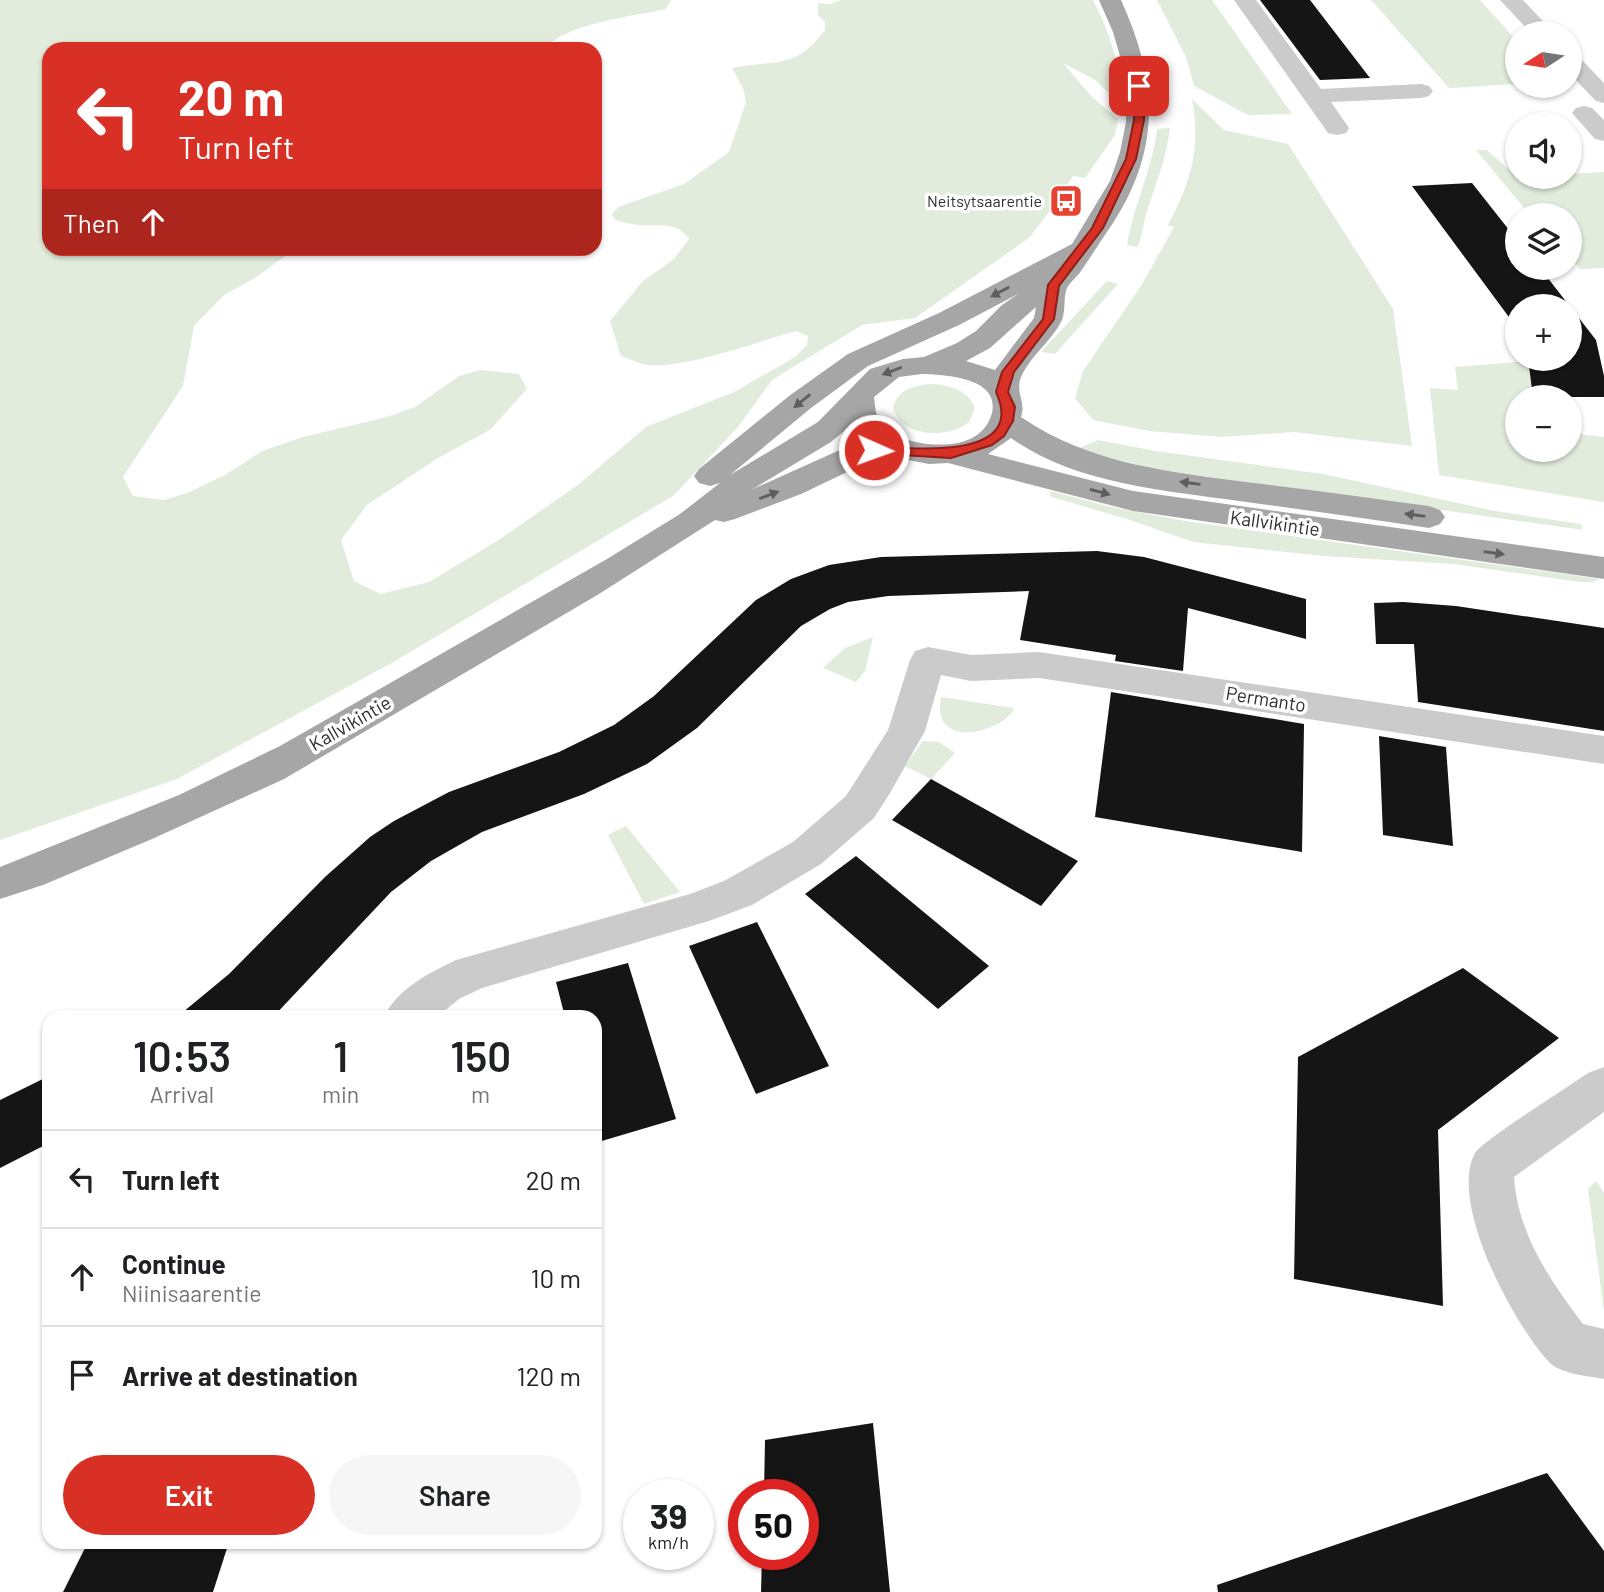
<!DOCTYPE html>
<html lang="en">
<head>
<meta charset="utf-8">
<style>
  :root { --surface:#fff; --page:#f6f6f6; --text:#202124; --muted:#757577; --line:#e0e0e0; --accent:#d93025 }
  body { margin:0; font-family:Barlow,sans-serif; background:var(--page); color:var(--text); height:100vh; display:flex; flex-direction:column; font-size:26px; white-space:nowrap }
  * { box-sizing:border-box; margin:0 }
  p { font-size:23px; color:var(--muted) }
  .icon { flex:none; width:38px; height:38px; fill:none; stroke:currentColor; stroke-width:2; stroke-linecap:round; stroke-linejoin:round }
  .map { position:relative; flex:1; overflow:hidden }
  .drawer { position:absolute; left:42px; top:1010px; width:560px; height:539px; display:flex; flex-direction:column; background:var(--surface); border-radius:21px; box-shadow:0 2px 5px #0004 }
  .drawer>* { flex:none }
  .hud { position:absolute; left:42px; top:42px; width:560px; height:214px; border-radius:21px; box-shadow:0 2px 5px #0004; background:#d93025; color:#fff; overflow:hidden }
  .needle { width:46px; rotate:258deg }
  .fabs { position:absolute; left:1505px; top:21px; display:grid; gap:14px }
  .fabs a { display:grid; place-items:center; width:77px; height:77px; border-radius:50%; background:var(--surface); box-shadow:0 2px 5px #0004; font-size:35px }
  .speed { position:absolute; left:623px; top:1479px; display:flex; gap:14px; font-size:35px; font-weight:700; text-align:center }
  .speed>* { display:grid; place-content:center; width:91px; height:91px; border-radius:50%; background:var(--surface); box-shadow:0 2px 5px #0004; line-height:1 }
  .speed small { font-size:18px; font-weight:400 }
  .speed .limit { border:10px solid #d22; background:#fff; color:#111 }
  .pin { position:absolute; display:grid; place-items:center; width:60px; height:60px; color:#fff; margin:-30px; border-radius:14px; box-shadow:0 4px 10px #0006 }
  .me { position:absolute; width:77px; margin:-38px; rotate:92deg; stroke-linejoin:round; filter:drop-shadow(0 0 5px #0008) }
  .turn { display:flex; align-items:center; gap:24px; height:147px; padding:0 21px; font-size:32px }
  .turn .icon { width:91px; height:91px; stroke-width:2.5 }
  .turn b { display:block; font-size:49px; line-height:60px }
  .then { display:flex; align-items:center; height:66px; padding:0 21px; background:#0003; gap:14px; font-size:26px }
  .eta { display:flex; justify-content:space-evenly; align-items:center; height:119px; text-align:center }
  .eta b { font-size:42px; font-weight:600; line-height:49px }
  .button { display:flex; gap:14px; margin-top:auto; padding:14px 21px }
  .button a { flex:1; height:80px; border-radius:42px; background:var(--accent); color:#fff; font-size:28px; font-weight:600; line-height:80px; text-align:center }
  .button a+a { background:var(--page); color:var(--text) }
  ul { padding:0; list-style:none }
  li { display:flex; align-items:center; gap:21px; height:98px; padding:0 21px; border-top:2px solid var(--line) }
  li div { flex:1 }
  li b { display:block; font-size:26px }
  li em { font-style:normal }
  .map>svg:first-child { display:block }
  .green { fill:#e1ecdc }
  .building { fill:#151515 }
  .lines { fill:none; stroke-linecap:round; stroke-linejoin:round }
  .minor { fill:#cbcbcb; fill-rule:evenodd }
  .major { fill:#a6a6a6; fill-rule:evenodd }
  .oneway { fill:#5e5e5e }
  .route { fill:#d93025; stroke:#8d1f18; stroke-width:2 }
  .labels { text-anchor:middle; stroke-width:7; stroke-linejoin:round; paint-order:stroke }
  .far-poi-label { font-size:16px; fill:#2e2e2e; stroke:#fff; text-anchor:end }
  .street-label { font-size:19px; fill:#2e2e2e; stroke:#fff }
</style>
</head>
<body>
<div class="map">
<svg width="1604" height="1592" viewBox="0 0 1604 1592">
  <rect width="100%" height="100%" fill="#fff"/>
  <g class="green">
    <path d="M0,0h671l-5,9c-33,7 -101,15 -122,40h-495v199l246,1 -40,29 -31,17 -30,31 -11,60 -60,91 10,19 31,4 23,-7 38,-18 37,-24 41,-14 84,-20 28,-10 44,-31 21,-6 39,4 8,15 -37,41 -52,28 -71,47 -26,35 13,41 27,13 48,-12 68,-41 81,-56 68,-58 88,-35 61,-35 12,-12 1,-9 -12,-5c-37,10 -119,41 -154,33 -7,-2 -14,-6 -21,-8l-11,-35 33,-40 31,-22 15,-20c-13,-19 -31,-12 -51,-14 -8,-1 -15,-3 -23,-5l-3,-6 6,-7 66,-23 45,-32 17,-50 -3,-14 -11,-20c42,-9 63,3 93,-38v-8l-7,-7v-12l12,1 11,-4h252c16,31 27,63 28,99l-5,1 -21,-20 -32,-17 29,34 26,22 -3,16 -30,43 -12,-2 -20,31 -24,31 -114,80 -53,7 -90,55 -34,47 -65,69 -283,168 -213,115 -177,61z"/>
    <polygon points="1157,0 1212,0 1292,114 1248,115 1194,86 1186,57"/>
    <polygon points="1371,0 1480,0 1517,41 1517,84 1449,88"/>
    <path d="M1192,99l32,31 64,14 105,165 19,137 -118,-14 -73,5 -72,-6 -56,-11 -18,-22 8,-27 58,-85 33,-59 -6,-2c23,-44 33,-76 24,-126z"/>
    <path d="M1170,128c-4,33 -14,55 -24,86 -3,11 -4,22 -8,33l-11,-2c7,-40 25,-76 30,-116z"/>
    <polygon points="1476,150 1487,150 1517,177 1570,177 1570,174 1604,172 1604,268 1580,269 1570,258 1570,215 1530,215"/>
    <polygon points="1107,281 1118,284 1055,354 1041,352"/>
    <polygon points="1528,361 1533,397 1517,397 1517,450 1570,450 1570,433 1604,437 1604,502 1439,475 1430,388 1458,390 1455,367"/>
    <path d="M932,384c18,1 36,6 43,24l-6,14c-21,17 -67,16 -76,-14 4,-19 22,-23 39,-24z"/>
    <polygon points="1098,440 1156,451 1323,474 1495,511 1581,524 1583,530 1154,469 1077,449"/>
    <polygon points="1051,491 1106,506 1185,521 1600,579 1592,582 1580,582 1453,564 1323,556 1193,542 1130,520 1052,497 1049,494"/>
    <polygon points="873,637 865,671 856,682 823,668 845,648"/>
    <path d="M941,697l73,11c-8,23 -84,45 -73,-11z"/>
    <polygon points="923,741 939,742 955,753 931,779 905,766"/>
    <polygon points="626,826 680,892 644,904 608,835"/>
    <polygon points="1596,1181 1604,1193 1604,1312 1588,1189"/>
  </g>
  <g class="building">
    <polygon points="1260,0 1310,0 1370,78 1320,80"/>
    <polygon points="1472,183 1517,240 1517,268 1540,268 1596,340 1604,376 1604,397 1533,397 1528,359 1570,359 1570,306 1517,306 1517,328 1412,186"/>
    <polygon points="1097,551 1144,557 1306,599 1306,639 1188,608 1183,671 1115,661 1116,655 1020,640 1029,591 888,596 848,602 830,609 801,626 697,728 647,764 584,794 482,832 431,861 391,892 273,1017 177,1017 229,974 325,877 370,837 394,821 449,792 559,752 614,725 654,696 756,600 791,579 829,565 881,557"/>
    <polygon points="1403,602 1456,606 1604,628 1604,731 1418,702 1414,644 1376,644 1374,603"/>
    <polygon points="1111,692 1304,724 1302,852 1095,817"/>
    <polygon points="1379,736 1446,747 1453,846 1383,835"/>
    <polygon points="931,779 1078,861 1041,906 892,820"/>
    <polygon points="856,856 989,966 938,1009 805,894"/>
    <polygon points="757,922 829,1066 756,1094 689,946"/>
    <polygon points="628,963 676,1119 595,1143 595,1017 565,1017 556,982"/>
    <polygon points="1463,968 1559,1038 1438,1130 1443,1306 1294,1279 1298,1057"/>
    <polygon points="49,1076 49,1143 0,1168 0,1100"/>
    <polygon points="873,1423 890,1592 761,1592 762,1554 803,1554 803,1494 764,1494 765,1440"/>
    <polygon points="1547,1473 1604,1551 1604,1592 1218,1592 1217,1585"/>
    <polygon points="88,1542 229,1542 213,1592 63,1592"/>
  </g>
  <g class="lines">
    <g class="minor">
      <polygon points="1234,0 1256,0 1321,89 1421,84 1429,86 1433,91 1429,96 1421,98 1331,102 1349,128 1346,133 1337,135 1328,133"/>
      <polygon points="1500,0 1523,0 1554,33 1531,33"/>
      <polygon points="1570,54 1578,56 1604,83 1604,103 1596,101 1570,74"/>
      <polygon points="1584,106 1592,108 1604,120 1604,141 1595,139 1572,113 1576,108"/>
      <path d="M928,647l43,8 68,-3 565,84v28l-565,-86 -68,3 -30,-6 -16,56 -35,62 -16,25 -53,46 -69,41 -43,16 -227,67 -23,11 -22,18h-53c13,-28 45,-44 72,-57l234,-66 34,-13 69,-39 53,-46 42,-66 22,-70 5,-9z"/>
      <path d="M1604,1067v45l-90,65c4,57 35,102 69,147l21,5v50c-16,-3 -44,-5 -55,-17 -35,-37 -101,-160 -74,-209 8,-13 95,-67 113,-80z"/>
    </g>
    <path class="major" d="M1099,0h22c36,79 41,147 -8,223 -11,16 -21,32 -32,48 -4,6 -11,11 -14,17 -4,9 -1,22 -5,32 -9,19 -28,33 -38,51 -12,20 3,29 -3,46 70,48 151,55 233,66 59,7 117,15 175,23l11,4 5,7 -5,7 -11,4c-63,-10 -126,-18 -190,-27 -76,-11 -163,-17 -228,-63l-23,16 145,37 471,66v22l-471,-68 -185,-48 -19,1 -21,-4 -40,2 -67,32 -66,25 -11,3 -9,-2 -116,74 -315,185 -132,60 -109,46 -43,14v-32l179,-72 101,-49 327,-187 73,-45 40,-31 -10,3 -11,-3 -5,-7 5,-7 90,-73 59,-42 91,-41 133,-69 38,-63 10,-29 6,-30v-29l-4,-30 -9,-31zM1018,294l-16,11 -26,26 -19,12 -33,14 -21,2 -33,10 -52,53 -88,53 81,-67 57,-42 91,-41zM1036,307l-2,11 -39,52 -29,-9 24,-13zM922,374c23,1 78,3 70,39 -3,11 -10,20 -20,25 -23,13 -82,7 -94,-20 -3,-6 -3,-15 -4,-21l25,-20zM851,425l14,17 -14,3 -98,44 78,-47z"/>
  </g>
  <defs><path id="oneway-solid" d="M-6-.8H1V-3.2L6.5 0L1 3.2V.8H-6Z" transform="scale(1.75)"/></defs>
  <g class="oneway">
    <use href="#oneway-solid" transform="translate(1000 292) rotate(152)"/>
    <use href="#oneway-solid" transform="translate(892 371) rotate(159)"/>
    <use href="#oneway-solid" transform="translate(802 401) rotate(141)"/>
    <use href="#oneway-solid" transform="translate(1190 483) rotate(-172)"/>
    <use href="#oneway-solid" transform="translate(1100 492) rotate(15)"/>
    <use href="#oneway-solid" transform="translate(769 495) rotate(-21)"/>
    <use href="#oneway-solid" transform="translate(1415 515) rotate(-172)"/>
    <use href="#oneway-solid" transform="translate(1494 553) rotate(8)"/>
  </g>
  <path class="route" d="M1139,83l5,3v34l-8,39 -33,69 -44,58 -5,33 -40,53 -6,20 7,15 -2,14 -9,15 -12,9 -41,13 -82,-5 -2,-3 7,-4c36,2 154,16 122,-54l6,-20 41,-53 5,-34 44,-57 34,-69 8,-39 1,-34z"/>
  <defs>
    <symbol id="bus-square" viewBox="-11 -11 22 22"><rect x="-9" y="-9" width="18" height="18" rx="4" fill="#e64230" stroke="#fff"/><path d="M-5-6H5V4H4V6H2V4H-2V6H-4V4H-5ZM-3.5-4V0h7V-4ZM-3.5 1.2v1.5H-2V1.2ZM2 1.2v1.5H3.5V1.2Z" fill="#fff"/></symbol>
  </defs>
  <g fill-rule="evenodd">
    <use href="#bus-square" x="1047" y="182" width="38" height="38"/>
  </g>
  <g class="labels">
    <g class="far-poi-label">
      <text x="1042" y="207">Neitsytsaarentie</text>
    </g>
    <g class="street-label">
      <text transform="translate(1275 523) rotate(8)" y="7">Kallvikintie</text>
      <text transform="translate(1266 699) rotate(9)" y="7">Permanto</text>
      <text transform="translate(350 723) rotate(-30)" y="7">Kallvikintie</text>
    </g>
  </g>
</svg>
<div class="fabs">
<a><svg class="needle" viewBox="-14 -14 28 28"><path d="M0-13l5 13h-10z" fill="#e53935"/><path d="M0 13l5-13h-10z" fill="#757577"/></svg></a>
<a><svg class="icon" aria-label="sound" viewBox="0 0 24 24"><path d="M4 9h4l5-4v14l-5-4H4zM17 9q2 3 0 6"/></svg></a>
<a><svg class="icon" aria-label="layers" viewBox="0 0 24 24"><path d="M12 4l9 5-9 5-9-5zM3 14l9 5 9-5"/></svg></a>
<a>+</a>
<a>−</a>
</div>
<div class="speed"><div>39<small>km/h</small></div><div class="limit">50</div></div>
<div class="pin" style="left:1139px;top:86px;background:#d93025"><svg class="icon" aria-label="arrive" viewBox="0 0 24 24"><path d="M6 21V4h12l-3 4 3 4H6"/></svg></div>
<svg class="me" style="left:874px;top:450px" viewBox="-20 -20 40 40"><circle r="17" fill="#d93025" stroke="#fff" stroke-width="3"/><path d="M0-11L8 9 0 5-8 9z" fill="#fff"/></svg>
<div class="hud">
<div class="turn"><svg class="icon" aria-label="left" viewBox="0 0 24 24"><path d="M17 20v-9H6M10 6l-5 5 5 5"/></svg><div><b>20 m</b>Turn left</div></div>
<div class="then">Then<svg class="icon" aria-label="ahead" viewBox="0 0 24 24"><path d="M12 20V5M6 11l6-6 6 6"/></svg></div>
</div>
<section class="drawer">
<div class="eta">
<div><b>10:53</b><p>Arrival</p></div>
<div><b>1</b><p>min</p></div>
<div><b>150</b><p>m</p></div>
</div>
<ul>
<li><svg class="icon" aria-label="left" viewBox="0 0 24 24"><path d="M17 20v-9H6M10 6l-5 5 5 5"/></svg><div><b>Turn left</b></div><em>20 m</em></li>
<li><svg class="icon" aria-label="ahead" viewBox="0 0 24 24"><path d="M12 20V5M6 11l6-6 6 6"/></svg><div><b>Continue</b><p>Niinisaarentie</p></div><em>10 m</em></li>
<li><svg class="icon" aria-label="arrive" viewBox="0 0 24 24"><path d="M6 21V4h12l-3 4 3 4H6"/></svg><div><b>Arrive at destination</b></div><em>120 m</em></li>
</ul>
<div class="button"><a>Exit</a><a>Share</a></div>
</section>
</div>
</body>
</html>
